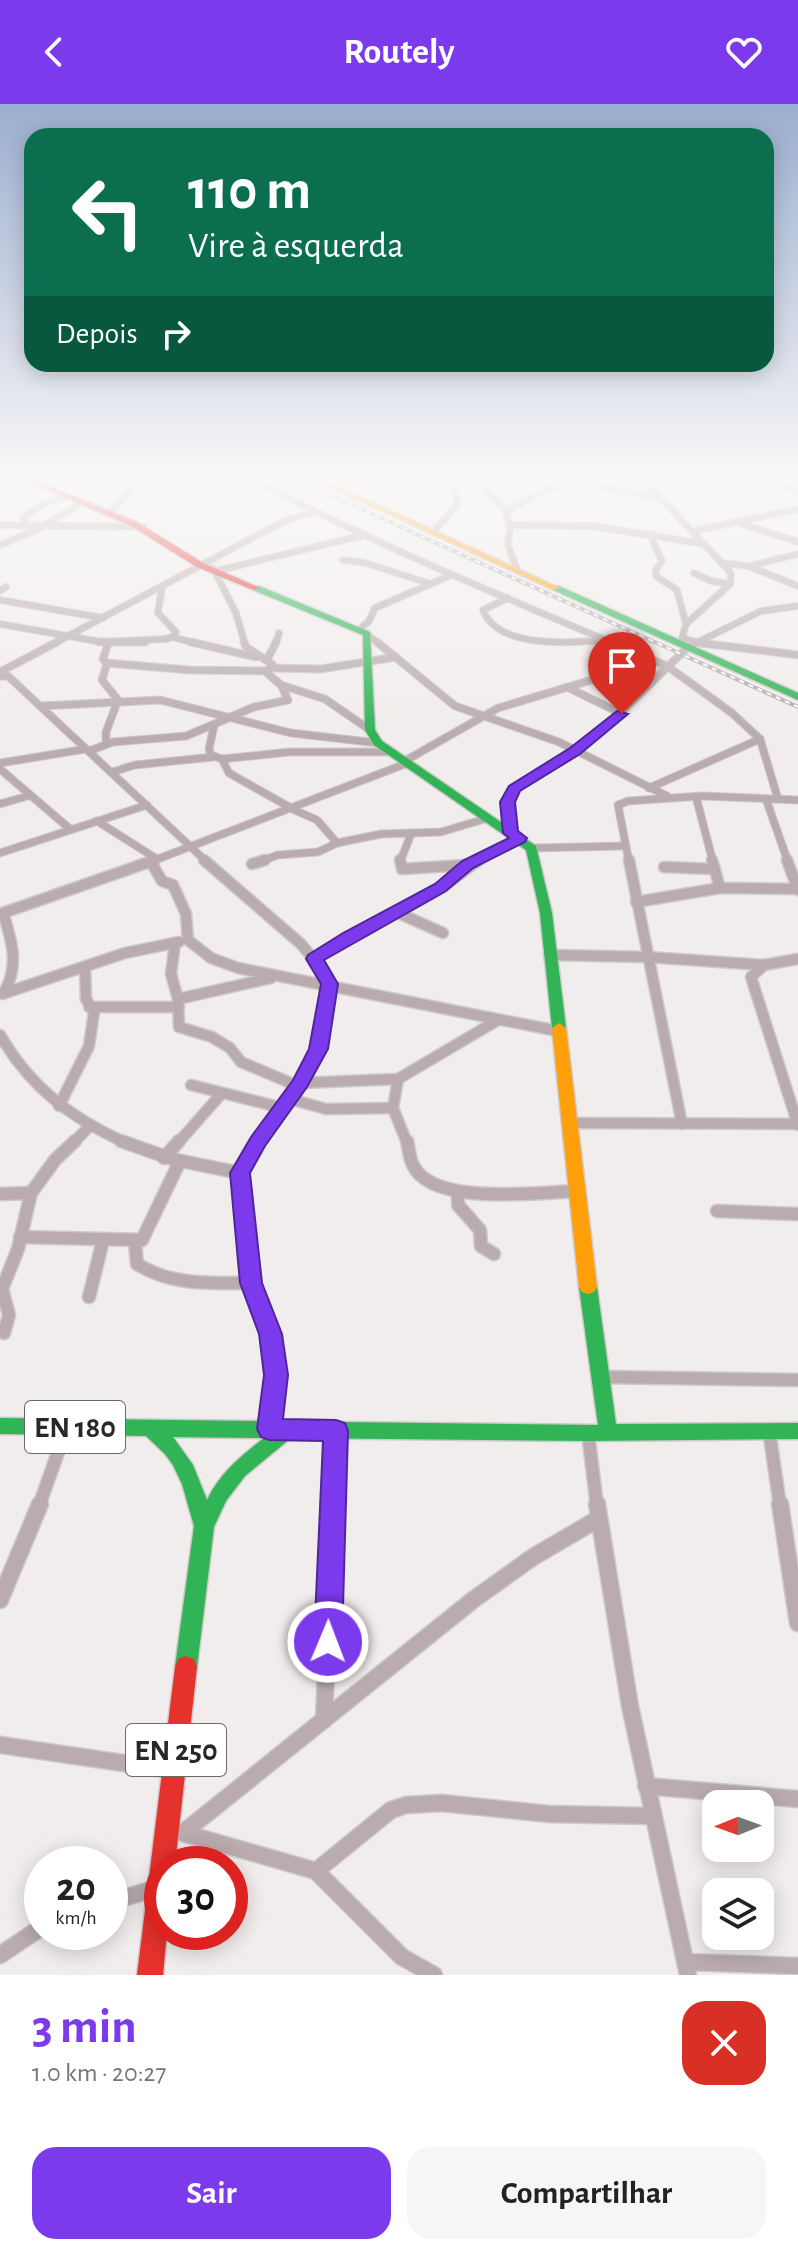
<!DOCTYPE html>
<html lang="pt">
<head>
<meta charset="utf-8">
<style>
  :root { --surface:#fff; --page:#f6f6f6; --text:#222; --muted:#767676; --accent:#7c3aed }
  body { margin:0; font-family:"Alegreya Sans",sans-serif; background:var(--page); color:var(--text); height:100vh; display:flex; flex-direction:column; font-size:30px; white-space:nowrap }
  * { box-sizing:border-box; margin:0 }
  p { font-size:26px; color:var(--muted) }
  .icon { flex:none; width:44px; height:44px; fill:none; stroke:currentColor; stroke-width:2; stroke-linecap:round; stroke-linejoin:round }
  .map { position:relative; height:1871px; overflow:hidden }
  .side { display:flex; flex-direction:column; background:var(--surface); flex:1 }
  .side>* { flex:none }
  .top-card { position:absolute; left:24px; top:24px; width:750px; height:244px; border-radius:24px; box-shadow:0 4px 20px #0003; background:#0b6e4f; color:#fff; overflow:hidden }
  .needle { width:52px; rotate:269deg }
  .controls { position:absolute; left:702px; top:1686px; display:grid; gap:16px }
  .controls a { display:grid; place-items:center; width:72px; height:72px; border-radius:16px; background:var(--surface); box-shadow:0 4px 20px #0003; font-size:40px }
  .speed { position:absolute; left:24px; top:1742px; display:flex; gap:16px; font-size:40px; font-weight:700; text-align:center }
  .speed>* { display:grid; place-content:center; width:104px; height:104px; border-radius:50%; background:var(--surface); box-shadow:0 4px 20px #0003; line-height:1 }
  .speed small { font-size:20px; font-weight:400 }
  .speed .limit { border:12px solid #d22; background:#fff; color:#111 }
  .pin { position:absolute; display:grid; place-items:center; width:68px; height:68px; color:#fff; margin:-82px -34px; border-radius:50% 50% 50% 0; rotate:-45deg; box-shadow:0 0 8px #0007 }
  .pin .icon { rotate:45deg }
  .me { position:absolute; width:88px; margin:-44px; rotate:1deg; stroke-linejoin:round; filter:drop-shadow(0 0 6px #0008) }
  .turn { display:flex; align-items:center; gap:28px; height:168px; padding:0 32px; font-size:36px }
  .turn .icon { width:104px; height:104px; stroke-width:2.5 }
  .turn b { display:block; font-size:56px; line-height:68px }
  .then { display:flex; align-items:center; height:76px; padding:0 32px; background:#0003; gap:16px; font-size:30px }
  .round { display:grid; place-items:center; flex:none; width:84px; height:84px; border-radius:24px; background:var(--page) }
  .overview { display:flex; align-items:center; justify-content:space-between; height:136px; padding:0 32px }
  h1 { font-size:48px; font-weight:600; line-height:60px; color:var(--accent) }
  .cta { display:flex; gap:16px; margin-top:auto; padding:16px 32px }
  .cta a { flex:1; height:92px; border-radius:24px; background:var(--accent); color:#fff; font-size:32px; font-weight:600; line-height:92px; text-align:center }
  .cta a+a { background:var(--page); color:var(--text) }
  header { display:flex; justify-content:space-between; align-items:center; height:104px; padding:0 32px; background:var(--accent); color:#fff; font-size:36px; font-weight:600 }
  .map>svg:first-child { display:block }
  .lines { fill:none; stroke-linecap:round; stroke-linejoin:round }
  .street-far4-casing { stroke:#cdcaca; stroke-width:8 }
  .street-far3-casing { stroke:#cdcaca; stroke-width:9 }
  .street-far2-casing { stroke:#cdcaca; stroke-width:13 }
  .street-far1-casing { stroke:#cdcaca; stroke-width:15 }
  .street-casing { stroke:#cdcaca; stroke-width:19 }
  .fast-casing { stroke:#cdcaca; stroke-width:3 }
  .slow-casing { stroke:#cdcaca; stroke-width:3 }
  .jam-casing { stroke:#cdcaca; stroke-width:3 }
  .street-far4 { stroke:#baacae; stroke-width:6 }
  .street-far3 { stroke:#baacae; stroke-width:7 }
  .street-far2 { stroke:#baacae; stroke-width:10 }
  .street-far1 { stroke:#baacae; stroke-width:12 }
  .street { stroke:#baacae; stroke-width:16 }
  .fast { fill:#30b455; fill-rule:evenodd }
  .slow { fill:#ff9f0a; fill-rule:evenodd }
  .jam { fill:#e5322d; fill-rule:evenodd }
  .rail-casing { stroke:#b5acad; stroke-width:4 }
  .rail { stroke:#fff; stroke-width:2; stroke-dasharray:5; stroke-linecap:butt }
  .route { fill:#7c3aed; stroke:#51269a; stroke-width:2 }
  .labels { text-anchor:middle; stroke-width:7; stroke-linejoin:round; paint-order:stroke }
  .shield { fill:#fff; stroke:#6b6868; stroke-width:2 }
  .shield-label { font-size:30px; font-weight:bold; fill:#2b2728 }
</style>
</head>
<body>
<header><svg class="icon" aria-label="back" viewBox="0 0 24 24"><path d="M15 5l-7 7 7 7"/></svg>Routely<svg class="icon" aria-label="heart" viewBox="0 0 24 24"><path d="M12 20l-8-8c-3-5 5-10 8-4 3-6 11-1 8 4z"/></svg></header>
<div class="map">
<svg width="798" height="1871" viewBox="0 0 798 1871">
  <rect width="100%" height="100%" fill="#f2eded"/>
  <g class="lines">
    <defs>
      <g id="street-far4">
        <path d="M243,370c120,65 246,117 372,170"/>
        <polyline points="471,370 506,407 510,423 508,441 517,465"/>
        <polyline points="539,370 659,394"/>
        <polyline points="632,370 658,391 731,469 730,480 686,520 682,534 703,540"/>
        <polyline points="768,372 798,389"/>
        <polyline points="639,374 771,373"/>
        <polyline points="0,378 26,370"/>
        <polyline points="506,407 545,386 600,370"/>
        <polyline points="110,408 147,370"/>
        <polyline points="739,419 798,438"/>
        <polyline points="0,421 143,423"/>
        <polyline points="27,421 23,414 43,400 68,392"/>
        <polyline points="509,421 592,422 705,440"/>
        <polyline points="694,427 798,405"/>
        <polyline points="433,428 458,400 453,383 456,370"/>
        <polyline points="653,430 653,438 662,457 656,465 656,472 677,486 686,520"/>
        <polyline points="0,441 36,426 83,398"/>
        <polyline points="343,456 366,459 431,480"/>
        <polyline points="724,459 748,462 798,482"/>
        <polyline points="754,461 798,450"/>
        <polyline points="213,464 236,509 245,540"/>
        <polyline points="216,467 364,431"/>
        <polyline points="694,469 711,477 730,480"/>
        <polyline points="0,487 6,483"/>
        <path d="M508,494l-25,12c14,39 89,33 123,30"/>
        <polyline points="0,496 103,514"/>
        <polyline points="0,520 102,538 165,535 173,533 176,528 158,509 162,483"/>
        <polyline points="359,526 369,517 375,504 451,471"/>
        <polyline points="367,530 379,540"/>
        <polyline points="173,533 198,540"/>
        <polyline points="53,540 284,417 313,408"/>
        <polyline points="276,540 279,529"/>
        <polyline points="694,540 761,507 798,502"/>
      </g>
      <g id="street-far3">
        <polyline points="99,538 145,538"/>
        <polyline points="191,538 256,553"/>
        <polyline points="244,538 246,543 272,560 267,569 281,581 325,595 370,626"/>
        <polyline points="377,538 455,602 559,638 667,692"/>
        <polyline points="610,538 667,562 732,609 760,635 778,695"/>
        <polyline points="692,538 798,551"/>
        <polyline points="267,556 276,538"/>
        <polyline points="107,559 190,566 268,567"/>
        <polyline points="271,564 321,565 396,553"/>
        <polyline points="0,568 57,538"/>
        <polyline points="0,572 8,572 207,758"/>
        <polyline points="567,583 622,610"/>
        <polyline points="41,602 160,596 291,629 378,639"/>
        <polyline points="214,622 209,645 211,651 222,655 229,669 291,704"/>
        <polyline points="106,639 106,628 118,596 102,576 107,559 103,555 108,540"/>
        <polyline points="89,647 113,638 186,632 254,603 288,596 282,583"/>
        <polyline points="222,655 289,648 386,648"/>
        <polyline points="403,658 498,604 655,557"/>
        <polyline points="0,659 86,645"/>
        <polyline points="0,665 70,725"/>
        <polyline points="112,668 135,661 213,653"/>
        <polyline points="649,684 760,635"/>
        <polyline points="696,693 713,758"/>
        <polyline points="766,695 788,758"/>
        <polyline points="0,700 28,692"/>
        <polyline points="290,704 317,716 337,739"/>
        <polyline points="97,717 157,755"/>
        <polyline points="511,729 508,698 514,685 603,626 688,543 698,538"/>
        <polyline points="532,744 625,742"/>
        <polyline points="0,749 147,701"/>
        <polyline points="150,758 405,660"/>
        <polyline points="259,758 278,751 318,748 337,739 381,730 441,728 488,714"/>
        <polyline points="400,758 411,730"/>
        <polyline points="475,758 520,734"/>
        <polyline points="629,758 618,701 628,697 702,692 798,696"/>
      </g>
      <g id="street-far2">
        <polyline points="204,756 301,840 323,867 329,880 318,945 300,979 258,1039"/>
        <polyline points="400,756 402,765 466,761"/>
        <polyline points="629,756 682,1020"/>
        <polyline points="712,756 720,784"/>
        <polyline points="787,756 798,786"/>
        <polyline points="151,758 162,777 173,781 186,810 188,836 211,854 238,864 558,927"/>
        <polyline points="252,760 265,756"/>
        <polyline points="664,763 715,765"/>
        <polyline points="636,798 720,784 798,785"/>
        <polyline points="396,808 443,829"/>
        <path d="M3,809c9,28 17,54 0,81"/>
        <polyline points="0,810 155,756"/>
        <polyline points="175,839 171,870 178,895 179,923 212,933 230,944 241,958 298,982"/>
        <polyline points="549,851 647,853 764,861 798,855"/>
        <polyline points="314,855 441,784 479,756"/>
        <polyline points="764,861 751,873 798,1021"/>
        <polyline points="5,889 125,849 179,838"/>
        <polyline points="178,895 271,874"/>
        <polyline points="89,903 179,903"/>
        <path d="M0,931c30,52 71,83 126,108"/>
        <polyline points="398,975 393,1004 407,1039"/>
        <polyline points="300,979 398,975 498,916"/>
        <polyline points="191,981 283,1004"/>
        <polyline points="290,995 326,1005 393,1004"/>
        <polyline points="59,1002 89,942 94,908 86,895 85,864"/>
        <polyline points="570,1019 798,1020"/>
        <polyline points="73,1039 91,1021"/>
        <polyline points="178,1039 222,989"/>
      </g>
      <g id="street-far1">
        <polyline points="121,1037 172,1055 240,1069"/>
        <polyline points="259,1037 240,1069 251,1179 270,1230 276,1271 269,1325"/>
        <path d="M407,1037c2,7 2,17 6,24 19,42 127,27 165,26"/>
        <polyline points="164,1054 179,1037"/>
        <polyline points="458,1089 458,1101 480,1126 481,1142 494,1150"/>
        <polyline points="0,1090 31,1089"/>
        <polyline points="717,1107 798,1110"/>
        <polyline points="20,1133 142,1136 179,1059"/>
        <path d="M135,1137l2,23c35,22 74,19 114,19"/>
        <polyline points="89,1193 103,1136"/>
        <polyline points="4,1229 9,1211 2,1185 18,1145 31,1089 55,1056 75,1037"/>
        <polyline points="600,1273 798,1276"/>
        <polyline points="769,1326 780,1402"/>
        <polyline points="588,1329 597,1402"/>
        <polyline points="39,1402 67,1323"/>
        <polyline points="333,1402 336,1327"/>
      </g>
      <g id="street">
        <polyline points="597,1400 630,1602 688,1871"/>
        <polyline points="780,1400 798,1519"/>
        <polyline points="0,1496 40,1400"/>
        <polyline points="324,1616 333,1400"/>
        <polyline points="0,1641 171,1666"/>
        <polyline points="646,1682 798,1695"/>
        <polyline points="180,1728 316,1767 391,1706 406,1701 442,1699 549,1710 653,1712"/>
        <polyline points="184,1728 473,1496 533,1453 598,1415"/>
        <polyline points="316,1767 402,1853 434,1871"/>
        <polyline points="110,1798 157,1784"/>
        <polyline points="0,1851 42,1823"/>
        <polyline points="685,1858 798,1862"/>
      </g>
      <g id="fast">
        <polygon points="253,482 259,482 370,528 375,626 382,637 536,742 552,809 566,924 564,927 559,929 552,924 540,809 526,746 374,641 365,626 363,531 253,486"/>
        <polygon points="553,482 559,482 798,589 798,596 553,486"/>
        <path d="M588,1176l6,2 3,5 19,137 182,-1v16l-210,2 -297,-3 -46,38 -19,25 -12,26 -17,140 -3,8 -8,3 -8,-3 -3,-8 19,-141 -12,-42 -9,-19 -8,-11 -19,-18 -146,-2v-16l598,7 -19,-138 3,-5zM173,1333l91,1c-23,18 -44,35 -57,62l-14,-35z"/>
      </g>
      <g id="slow">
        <polygon points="301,370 311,370 560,484 553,486"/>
        <polygon points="559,919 566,924 597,1183 594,1188 588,1190 582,1188 579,1183 552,924"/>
      </g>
      <g id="jam">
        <polygon points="10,370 20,370 137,418 203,459 260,484 253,486 197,463 131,422"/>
        <polygon points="186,1552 194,1555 197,1563 175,1760 162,1760 162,1828 167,1828 163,1871 137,1871 175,1563 178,1555"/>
      </g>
    </defs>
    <use href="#street-far4" class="street-far4-casing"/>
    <use href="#street-far3" class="street-far3-casing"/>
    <use href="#street-far2" class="street-far2-casing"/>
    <use href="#street-far1" class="street-far1-casing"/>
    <use href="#street" class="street-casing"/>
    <use href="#fast" class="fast-casing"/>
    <use href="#slow" class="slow-casing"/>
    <use href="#jam" class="jam-casing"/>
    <use href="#street-far4" class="street-far4"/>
    <use href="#street-far3" class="street-far3"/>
    <use href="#street-far2" class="street-far2"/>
    <use href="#street-far1" class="street-far1"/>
    <use href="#street" class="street"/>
    <use href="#fast" class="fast"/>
    <use href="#slow" class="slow"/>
    <use href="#jam" class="jam"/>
    <defs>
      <polyline id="rail" points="284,370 798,603"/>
    </defs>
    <use href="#rail" class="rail-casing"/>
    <use href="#rail" class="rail"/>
  </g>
  <linearGradient id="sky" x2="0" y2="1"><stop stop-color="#9baecf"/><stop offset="0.59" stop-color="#f9f7f7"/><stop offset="1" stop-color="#f9f7f7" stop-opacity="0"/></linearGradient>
  <rect width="798" height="632" fill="url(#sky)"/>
  <polygon class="route" points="617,607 628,610 580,650 520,687 515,698 518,727 527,734 525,738 473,764 446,787 324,856 338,880 328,945 307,983 265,1042 250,1069 262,1179 282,1230 288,1271 283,1315 336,1316 345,1319 348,1327 342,1538 337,1548 328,1552 318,1548 314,1538 323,1337 269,1336 261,1333 257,1325 264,1271 259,1230 240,1179 230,1069 251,1033 293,976 309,945 321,880 306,855 308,851 343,829 435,780 462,757 509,734 503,729 500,698 509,682 570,644"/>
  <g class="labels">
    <g class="shield">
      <rect x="25" y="1297" width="100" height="52" rx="6"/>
      <rect x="126" y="1620" width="100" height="52" rx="6"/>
    </g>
    <g class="shield-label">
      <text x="75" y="1333">EN 180</text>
      <text x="176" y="1656">EN 250</text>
    </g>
  </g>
</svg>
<div class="controls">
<a><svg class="needle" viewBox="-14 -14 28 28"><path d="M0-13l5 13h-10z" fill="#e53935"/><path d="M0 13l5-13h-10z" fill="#767676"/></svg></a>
<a><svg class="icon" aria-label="layers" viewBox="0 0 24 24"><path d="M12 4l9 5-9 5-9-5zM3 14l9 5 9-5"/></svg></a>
</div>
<div class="speed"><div>20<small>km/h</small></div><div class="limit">30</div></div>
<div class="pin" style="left:622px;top:610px;background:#d93025"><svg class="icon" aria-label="arrive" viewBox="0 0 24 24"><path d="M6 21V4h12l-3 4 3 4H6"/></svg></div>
<svg class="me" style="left:328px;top:1538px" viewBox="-20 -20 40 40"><circle r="17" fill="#7c3aed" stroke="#fff" stroke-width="3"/><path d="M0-11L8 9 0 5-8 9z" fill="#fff"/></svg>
<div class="top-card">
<div class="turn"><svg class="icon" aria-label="left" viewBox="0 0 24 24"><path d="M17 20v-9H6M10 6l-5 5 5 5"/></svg><div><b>110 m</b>Vire à esquerda</div></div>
<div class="then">Depois<svg class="icon" aria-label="right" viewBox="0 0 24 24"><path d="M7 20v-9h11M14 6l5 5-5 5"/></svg></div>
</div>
</div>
<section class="side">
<div class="overview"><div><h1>3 min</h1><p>1.0 km · 20:27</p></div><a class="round" style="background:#d93025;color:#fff"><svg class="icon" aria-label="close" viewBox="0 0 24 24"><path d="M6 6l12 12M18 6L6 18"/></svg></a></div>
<div class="cta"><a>Sair</a><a>Compartilhar</a></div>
</section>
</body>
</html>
